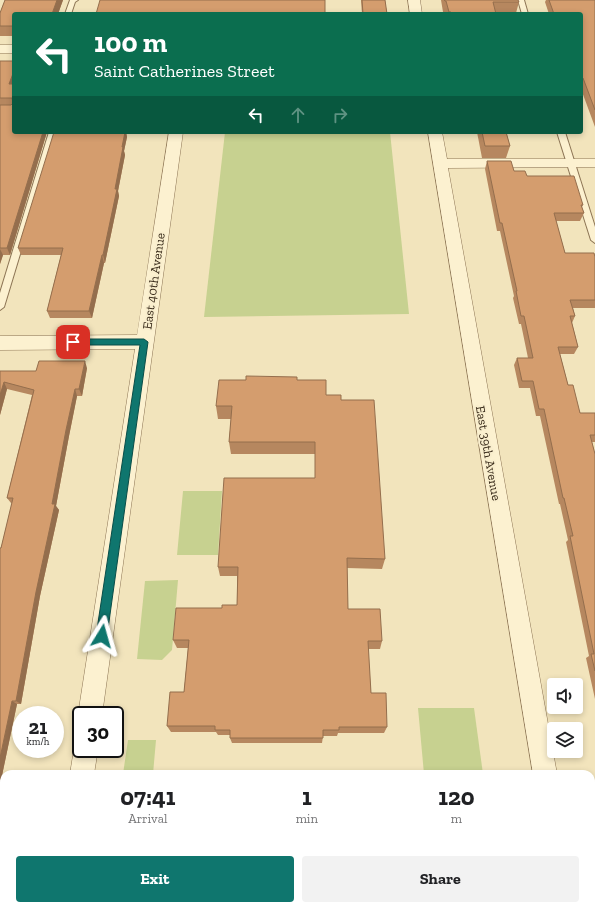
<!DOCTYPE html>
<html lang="en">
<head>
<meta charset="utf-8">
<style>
  :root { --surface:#fff; --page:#f2f2f2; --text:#202124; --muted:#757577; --accent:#0f766e }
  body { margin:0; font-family:"Zilla Slab",serif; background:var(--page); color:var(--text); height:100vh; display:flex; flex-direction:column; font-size:15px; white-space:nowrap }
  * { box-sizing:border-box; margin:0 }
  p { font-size:13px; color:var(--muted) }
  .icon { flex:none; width:22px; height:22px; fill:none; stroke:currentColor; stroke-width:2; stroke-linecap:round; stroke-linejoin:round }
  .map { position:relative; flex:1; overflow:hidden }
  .details { position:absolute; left:0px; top:770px; width:595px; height:140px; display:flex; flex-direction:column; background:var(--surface); border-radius:12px 12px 0 0; box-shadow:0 2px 6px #0003 }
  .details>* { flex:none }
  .guide { position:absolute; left:12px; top:12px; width:571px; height:122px; border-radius:4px; box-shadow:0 2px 6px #0003; background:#0b6e4f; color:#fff; overflow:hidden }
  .controls { position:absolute; left:547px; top:678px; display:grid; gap:8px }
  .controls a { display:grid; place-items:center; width:36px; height:36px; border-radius:4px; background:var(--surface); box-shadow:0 2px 6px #0003; font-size:20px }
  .speed { position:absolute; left:12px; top:706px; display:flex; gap:8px; font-size:20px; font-weight:700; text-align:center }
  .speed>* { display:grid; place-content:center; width:52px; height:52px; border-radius:50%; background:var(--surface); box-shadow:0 2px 6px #0003; line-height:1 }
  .speed small { font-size:10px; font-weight:400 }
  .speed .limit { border:2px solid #111; border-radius:6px; background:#fff; color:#111 }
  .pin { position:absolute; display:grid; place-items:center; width:34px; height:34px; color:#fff; margin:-17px; border-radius:8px; box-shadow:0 2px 6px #0006 }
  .me { position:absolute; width:44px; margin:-22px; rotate:8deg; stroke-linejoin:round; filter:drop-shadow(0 0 3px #0008) }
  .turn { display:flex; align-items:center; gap:14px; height:84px; padding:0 16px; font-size:18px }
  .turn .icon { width:52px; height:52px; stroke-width:2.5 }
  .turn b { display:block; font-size:28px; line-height:34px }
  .lanes { display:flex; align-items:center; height:38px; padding:0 16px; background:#0003; justify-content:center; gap:20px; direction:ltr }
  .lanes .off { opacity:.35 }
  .eta { display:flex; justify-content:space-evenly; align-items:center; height:68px; text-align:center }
  .eta b { font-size:24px; font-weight:700; line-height:28px }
  .primary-button { display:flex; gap:8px; margin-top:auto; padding:8px 16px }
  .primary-button a { flex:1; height:46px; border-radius:4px; background:var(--accent); color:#fff; font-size:16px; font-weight:700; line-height:46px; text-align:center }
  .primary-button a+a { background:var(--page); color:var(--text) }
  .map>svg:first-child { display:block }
  .green { fill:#c7d190 }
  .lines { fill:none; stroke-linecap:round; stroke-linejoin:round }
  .service-casing { stroke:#8c7454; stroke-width:2 }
  .minor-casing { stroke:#8c7454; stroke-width:1 }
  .service { fill:#fcf1d0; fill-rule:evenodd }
  .minor { fill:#fcf1d0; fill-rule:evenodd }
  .wall { fill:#b6875f }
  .shaded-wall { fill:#946e4d }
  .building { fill:#d49d6e; stroke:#946e4d }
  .route { fill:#0f766e; stroke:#0a4d48 }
  .labels { text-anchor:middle; stroke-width:4; stroke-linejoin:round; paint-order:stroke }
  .street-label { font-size:13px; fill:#392b1a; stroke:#f9eecd }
</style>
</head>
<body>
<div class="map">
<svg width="595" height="910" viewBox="0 0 595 910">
  <rect width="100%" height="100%" fill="#f2e4bc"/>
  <g class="green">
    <polygon points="225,132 390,132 409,314 204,317"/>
    <polygon points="183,491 222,491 218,555 177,555"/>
    <polygon points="178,580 172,650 162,660 137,659 145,581"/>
    <polygon points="418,708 474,708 483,774 424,774"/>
    <polygon points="128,740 156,740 153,774 123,774"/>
  </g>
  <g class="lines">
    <defs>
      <g id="service">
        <polygon points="70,0 78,0 75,2 71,14 65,14"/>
        <polygon points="518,0 524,0 528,14 522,14"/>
        <polygon points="49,132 57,132 4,307 0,310 0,293"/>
        <polygon points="557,132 565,132 595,227 595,243 591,240"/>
        <rect x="305" y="906" width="14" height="4"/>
      </g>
      <g id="minor">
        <polygon points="408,0 420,0 422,14 410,14"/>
        <rect x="0" y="45" width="14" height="8"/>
        <polygon points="169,132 183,132 102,715 81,715 81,721 78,715 135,349 0,350 0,336 137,335"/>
        <polygon points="428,132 442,132 447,159 595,159 595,167 448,168 557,774 533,774"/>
        <polygon points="81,739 81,749 98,749 94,774 70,774 74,749 78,741"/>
        <polygon points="591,882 595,882 595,908 586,906 591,906"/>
        <polygon points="0,888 4,888 4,906 15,906 13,910 0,910"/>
        <rect x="49" y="906" width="26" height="4"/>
        <polygon points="554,906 580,906 581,910 555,910"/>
      </g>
    </defs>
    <use href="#service" class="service-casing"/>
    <use href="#minor" class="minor-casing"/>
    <use href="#service" class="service"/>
    <use href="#minor" class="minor"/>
  </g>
  <g class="wall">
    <polygon points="5,0 63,0 58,14 14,14 14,36 0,36 0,13"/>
    <polygon points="361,0 385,0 387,14 362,14"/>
    <polygon points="441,0 518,0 519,2 516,13 496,13 496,14 445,14 444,12 443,12"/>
    <polygon points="546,0 595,0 595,127 581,89 581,14 549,14 545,2"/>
    <polygon points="0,61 14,61 14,132 47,132 10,255 3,255 0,264"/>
    <polygon points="126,132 127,137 124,151 125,155 118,191 119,196 105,263 104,263 92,318 50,318 47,311 61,255 21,255 18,248"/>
    <polygon points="477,132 506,132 510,146 506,158 482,158"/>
    <polygon points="487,161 527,176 583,205 582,207 584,213 580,221 556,221 565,253 595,257 595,308 573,308 575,316 572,323 578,347 574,354 560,354 568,385 580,413 595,413 595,442 592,442 595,454 595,699 586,658 589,656 566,542 568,540 560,504 559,504 540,416 536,416 530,388 519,388 514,365 517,358 528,358 521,324 519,324 513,298 514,296 500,231 497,231 485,169"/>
    <polygon points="87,368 82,396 77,396 69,436 56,506 59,510 40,596 21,704 17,704 0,785 0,548 1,548 12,503 11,503 7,498 32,395 7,389 0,415 0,371 36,371"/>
    <polygon points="297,380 326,395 341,400 385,559 382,569 347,568 348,609 382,641 380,649 368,649 371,693 387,727 384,733 338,733 337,736 323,736 322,743 232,743 230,738 230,735 218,735 216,732 171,732 167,726 184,692 188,648 177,648 173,640 222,608 237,605 237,576 220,576 218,567 315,478 315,454 231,454 229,442 231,419 218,419 216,406"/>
  </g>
  <g class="shaded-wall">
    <polygon points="57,0 63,0 58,14 52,14"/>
    <polygon points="14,71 14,85 9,84"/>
    <polygon points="43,132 47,132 10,255 7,248"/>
    <polygon points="124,132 126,132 127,137 124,151 125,155 118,191 119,196 105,263 103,255"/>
    <polygon points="0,249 3,255 0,264"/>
    <polygon points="102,255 104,263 92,318 89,311"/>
    <polygon points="85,361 87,368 82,396 79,389"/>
    <polygon points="4,382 7,389 0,415 0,395"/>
    <polygon points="75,389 77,396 69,436 56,506 59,510 40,596 21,704 16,701 52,504 66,430"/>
    <polygon points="12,701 17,704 0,785 0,758"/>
  </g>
  <g class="building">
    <polygon points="5,0 57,0 52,14 14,14 14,26 0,26 0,13"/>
    <polygon points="100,0 325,0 325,14 96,14"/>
    <polygon points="362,0 385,0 387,14 363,14"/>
    <polygon points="444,0 518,0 519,2 493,2 496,14 452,14 451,12 449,12 446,1 445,1"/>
    <polygon points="549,0 595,0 595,110 583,78 581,78 581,14 554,14"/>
    <polygon points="0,61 14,61 14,71 9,84 14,84 14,132 43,132 7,248 0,248 0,105 11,105 13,103 12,98 0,98"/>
    <polygon points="54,132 125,132 122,147 123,147 115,189 117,189 103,255 102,255 89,311 47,311 63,248 18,248"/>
    <polygon points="482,132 506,132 510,146 485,146"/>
    <polygon points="487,161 511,161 514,171 525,171 527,176 574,176 583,205 581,205 584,213 554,213 565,253 594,253 595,257 595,300 570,300 575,316 570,316 578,347 558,347 568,385 573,385 580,413 595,413 595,435 590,435 595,454 595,671 591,654 594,654 570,536 573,536 564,498 563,498 544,409 539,409 533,381 522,381 517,358 533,358 524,316 521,316 516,291 517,291 502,223 500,223"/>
    <polygon points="39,361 85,361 79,389 75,389 66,430 52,504 55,504 36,592 16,701 12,701 0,758 0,548 1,548 13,498 7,498 34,390 4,382 0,395 0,371 36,371"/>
    <polygon points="246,376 297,377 297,380 326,380 326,395 341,395 341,400 374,400 385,559 347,558 348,609 380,609 382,641 368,641 371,693 386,693 387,727 339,727 339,730 323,730 323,738 230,738 230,730 215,730 215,726 167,726 170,692 184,692 189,640 173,640 176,608 222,608 222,605 237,605 238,567 218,567 224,478 315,478 315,442 229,442 232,406 216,406 219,380 246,380"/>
  </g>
  <polygon class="route" points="73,339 144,339 148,342 107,636 105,640 102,641 98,640 96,636 140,345 73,345 69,342"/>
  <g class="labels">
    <g class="street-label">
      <text transform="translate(153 281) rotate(-82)" y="5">East 40th Avenue</text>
      <text transform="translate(489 453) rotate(80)" y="5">East 39th Avenue</text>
    </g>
  </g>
</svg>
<div class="controls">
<a><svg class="icon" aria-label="sound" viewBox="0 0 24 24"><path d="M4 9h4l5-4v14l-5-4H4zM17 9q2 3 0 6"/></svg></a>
<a><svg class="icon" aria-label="layers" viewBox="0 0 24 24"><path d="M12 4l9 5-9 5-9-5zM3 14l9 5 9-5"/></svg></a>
</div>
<div class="speed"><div>21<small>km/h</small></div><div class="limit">30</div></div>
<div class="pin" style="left:73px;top:342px;background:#d93025"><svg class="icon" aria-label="arrive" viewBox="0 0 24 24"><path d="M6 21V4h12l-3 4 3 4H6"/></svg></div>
<svg class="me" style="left:102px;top:636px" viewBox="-20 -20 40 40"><path d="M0-17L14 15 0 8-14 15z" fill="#0f766e" stroke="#fff" stroke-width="4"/></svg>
<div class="guide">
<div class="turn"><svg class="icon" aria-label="left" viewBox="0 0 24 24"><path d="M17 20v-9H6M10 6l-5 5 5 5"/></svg><div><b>100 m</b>Saint Catherines Street</div></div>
<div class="lanes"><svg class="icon" aria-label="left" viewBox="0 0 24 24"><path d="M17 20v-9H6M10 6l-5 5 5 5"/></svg><svg class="icon off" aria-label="ahead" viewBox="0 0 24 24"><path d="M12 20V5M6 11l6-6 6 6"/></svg><svg class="icon off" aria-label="right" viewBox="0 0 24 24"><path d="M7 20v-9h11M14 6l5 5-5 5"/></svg></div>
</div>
<section class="details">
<div class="eta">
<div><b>07:41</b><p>Arrival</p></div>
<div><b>1</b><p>min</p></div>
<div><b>120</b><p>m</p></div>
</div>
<div class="primary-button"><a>Exit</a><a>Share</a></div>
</section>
</div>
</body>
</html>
